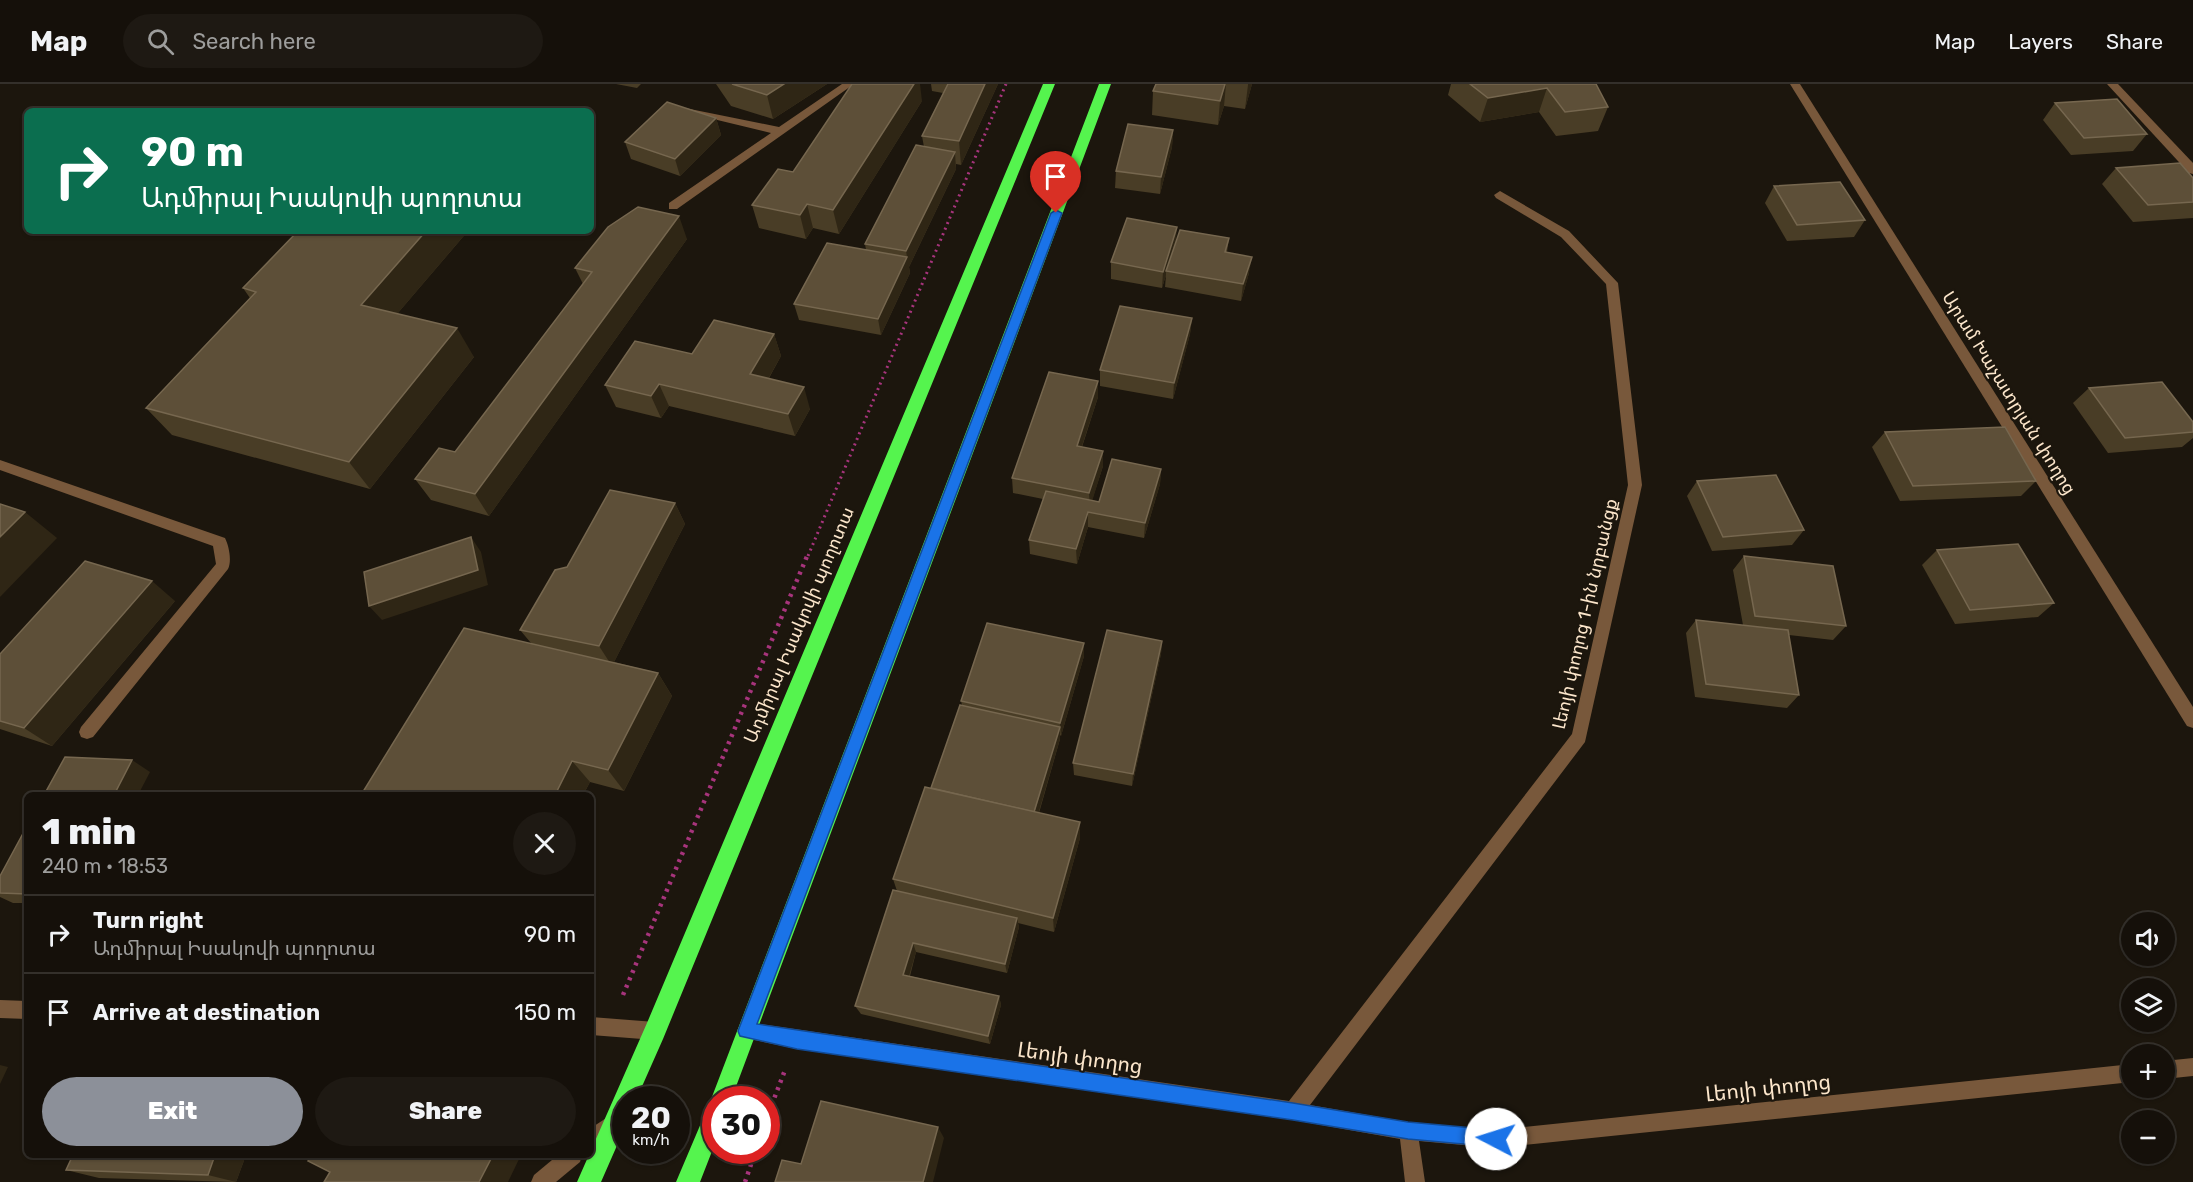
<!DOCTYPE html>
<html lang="en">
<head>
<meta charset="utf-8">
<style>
  :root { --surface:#15100a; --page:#1e1913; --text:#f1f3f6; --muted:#9d9d9c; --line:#34302b; --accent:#8c9099 }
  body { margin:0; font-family:Rubik,"Noto Sans Armenian",sans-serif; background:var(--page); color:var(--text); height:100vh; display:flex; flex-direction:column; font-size:22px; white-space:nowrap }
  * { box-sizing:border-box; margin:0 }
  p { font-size:20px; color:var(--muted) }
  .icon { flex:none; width:33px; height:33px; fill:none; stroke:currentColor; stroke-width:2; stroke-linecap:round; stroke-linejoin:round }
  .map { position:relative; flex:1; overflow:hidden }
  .sheet { position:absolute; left:24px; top:708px; width:570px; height:366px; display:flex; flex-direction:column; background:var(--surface); border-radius:9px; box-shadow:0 2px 4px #0004,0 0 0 2px var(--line) }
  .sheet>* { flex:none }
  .banner { position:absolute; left:24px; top:24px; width:570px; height:126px; border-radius:9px; box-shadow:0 2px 4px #0004,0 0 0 2px var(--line); background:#0b6e4f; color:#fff; overflow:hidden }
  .fabs { position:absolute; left:2121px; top:828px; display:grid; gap:12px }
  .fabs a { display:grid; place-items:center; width:54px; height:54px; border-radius:50%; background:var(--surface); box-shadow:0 2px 4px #0004,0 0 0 2px var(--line); font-size:30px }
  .speed { position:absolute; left:612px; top:1002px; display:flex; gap:12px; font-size:30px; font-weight:700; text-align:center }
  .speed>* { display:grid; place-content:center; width:78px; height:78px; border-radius:50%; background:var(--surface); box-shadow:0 2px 4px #0004,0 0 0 2px var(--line); line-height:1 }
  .speed small { font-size:15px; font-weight:400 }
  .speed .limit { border:9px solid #d22; background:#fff; color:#111 }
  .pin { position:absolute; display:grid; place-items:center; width:51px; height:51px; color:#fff; margin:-62px -26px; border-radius:50% 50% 50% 0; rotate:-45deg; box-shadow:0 0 6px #0007 }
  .pin .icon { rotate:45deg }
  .me { position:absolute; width:66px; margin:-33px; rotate:275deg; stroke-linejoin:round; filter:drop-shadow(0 0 4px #0008) }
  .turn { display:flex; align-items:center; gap:21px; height:126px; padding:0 18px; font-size:27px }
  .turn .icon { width:78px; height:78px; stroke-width:2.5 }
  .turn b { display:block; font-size:42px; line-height:51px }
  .round { display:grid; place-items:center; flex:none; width:63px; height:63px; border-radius:32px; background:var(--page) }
  .headline { display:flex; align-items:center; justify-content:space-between; height:102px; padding:0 18px }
  h1 { font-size:36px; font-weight:800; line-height:45px }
  .button { display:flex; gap:12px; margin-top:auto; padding:12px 18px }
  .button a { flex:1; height:69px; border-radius:36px; background:var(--accent); color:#fff; font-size:24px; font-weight:800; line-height:69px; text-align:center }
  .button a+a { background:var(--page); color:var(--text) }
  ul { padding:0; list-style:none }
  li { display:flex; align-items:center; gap:18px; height:78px; padding:0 18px; border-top:2px solid var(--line) }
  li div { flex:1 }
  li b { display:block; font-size:22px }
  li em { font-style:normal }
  header { display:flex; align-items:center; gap:36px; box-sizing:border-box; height:84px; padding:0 30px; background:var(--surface); border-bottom:2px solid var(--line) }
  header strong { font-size:28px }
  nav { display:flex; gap:33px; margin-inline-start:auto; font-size:21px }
  .search { width:420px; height:54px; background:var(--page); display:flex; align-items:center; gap:15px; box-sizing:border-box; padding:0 21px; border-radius:33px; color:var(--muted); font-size:22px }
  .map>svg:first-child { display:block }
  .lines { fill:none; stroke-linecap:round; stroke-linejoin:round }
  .path-far1 { stroke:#a7347c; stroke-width:3; stroke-dasharray:2 4; stroke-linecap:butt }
  .path { stroke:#a7347c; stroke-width:4.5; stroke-dasharray:3 5; stroke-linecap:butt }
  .minor { fill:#78583b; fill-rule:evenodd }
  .highway { fill:#55f44e; fill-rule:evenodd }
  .wall { fill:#493d26 }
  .shaded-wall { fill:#2f2615 }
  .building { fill:#5d4f38; stroke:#76674f; stroke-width:1.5 }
  .route { fill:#1a73e8; stroke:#114b97; stroke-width:1.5 }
  .labels { text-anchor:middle; stroke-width:4.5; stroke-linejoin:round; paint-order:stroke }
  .street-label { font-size:18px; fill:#fce6cb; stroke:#1c160d }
  .near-street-label { font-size:21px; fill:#fce6cb; stroke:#1c160d }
</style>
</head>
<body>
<header>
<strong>Map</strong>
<div class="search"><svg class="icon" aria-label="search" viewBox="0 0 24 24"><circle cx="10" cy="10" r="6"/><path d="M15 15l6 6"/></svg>Search here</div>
<nav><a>Map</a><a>Layers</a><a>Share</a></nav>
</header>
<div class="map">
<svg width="2193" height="1098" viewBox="0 0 2193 1098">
  <rect width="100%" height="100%" fill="#1c160d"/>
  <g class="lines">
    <polyline class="path-far1" points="808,472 1006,0"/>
    <g class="path">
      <polyline points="623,911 808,470"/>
      <polyline points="766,1036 785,986"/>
      <polyline points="745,1098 756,1066"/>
    </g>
    <g class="minor">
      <polygon points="842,0 854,0 677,125 669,125 669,119 771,49 680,27 680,23 779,43"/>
      <polygon points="1790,0 1800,0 2193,623 2193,644 2187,642"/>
      <polygon points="2107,0 2118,0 2193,79 2193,90 2189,89"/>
      <polygon points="1500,107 1569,147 1618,199 1642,401 1585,658 1310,1021 1408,1038 1496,1046 2132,980 2132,998 1496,1064 1419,1057 1425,1098 1405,1098 1400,1055 1293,1036 797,965 740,953 737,947 740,941 746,938 1289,1017 1572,650 1628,401 1606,200 1561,153 1496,114 1494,111"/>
      <path d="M0,376l225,78c4,8 7,23 3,31l-135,168 -6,2 -6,-2 -2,-5 2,-5 135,-163 -3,-18 -213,-76z"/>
      <polygon points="0,916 27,917 27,935 0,934"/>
      <polygon points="591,933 655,938 661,941 664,947 661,953 655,956 591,951"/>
      <polygon points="2193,974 2193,992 2164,995 2164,977"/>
      <polygon points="614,1029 621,1031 623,1038 621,1045 591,1065 591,1044"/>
      <polygon points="558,1071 582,1071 580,1078 556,1098 531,1098 534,1091"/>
    </g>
    <g class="highway">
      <polygon points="1043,0 1055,0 663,955 636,1016 626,1016 626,1041 601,1098 577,1098 647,939"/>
      <polygon points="1099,0 1111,0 731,1016 716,1016 716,1057 700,1098 676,1098 710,1018"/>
    </g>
  </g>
  <g class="wall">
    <polygon points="616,0 641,0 637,4"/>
    <polygon points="716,0 827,0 773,35 731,22"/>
    <polygon points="931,0 998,0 961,81 956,80 956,85 909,183 910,189 881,251 799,236 794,220 866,166 865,160 924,63 922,52 943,9 932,7"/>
    <polygon points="1156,0 1252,0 1245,25 1224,22 1218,41 1152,31 1153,7"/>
    <polygon points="1451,0 1596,0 1608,23 1598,47 1556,52 1539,28 1480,38 1448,11"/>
    <polygon points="922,17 839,150 813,144 806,155 759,144 752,121 793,88"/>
    <polygon points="2055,19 2147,50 2133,67 2071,71 2043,36"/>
    <polygon points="716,34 721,51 680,92 631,75 625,58"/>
    <polygon points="1173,46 1172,63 1160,110 1115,104 1116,87"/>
    <polygon points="2116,84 2193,94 2193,134 2133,138 2102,100"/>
    <polygon points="1774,102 1865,136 1854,153 1787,157 1765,119"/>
    <polygon points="468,147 397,230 474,273 370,405 172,351 146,324 250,214 243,204"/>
    <polygon points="1229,154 1227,168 1249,189 1241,217 1165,203 1166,191 1162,204 1111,195 1111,178 1177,155"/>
    <polygon points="687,155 489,432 431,416 415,395 455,368 583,200 575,184"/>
    <polygon points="1192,234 1190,250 1173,315 1100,302 1100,286"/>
    <polygon points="774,250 781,272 769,294 810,325 795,352 669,322 661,334 616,323 605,301 692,270"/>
    <polygon points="1098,297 1098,313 1082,363 1103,382 1092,416 1099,418 1161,385 1160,400 1144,454 1088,443 1077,480 1030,470 1029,456 1043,415 1013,409 1012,394"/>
    <polygon points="2089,304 2193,338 2193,354 2182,363 2108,369 2073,319"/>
    <polygon points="1885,348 2036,397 2021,412 1900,417 1872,363"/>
    <polygon points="1697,397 1804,446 1792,461 1712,467 1687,412"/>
    <polygon points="675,419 685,440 614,578 658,589 672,612 624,707 590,698 583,711 531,559 520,546 567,483"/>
    <polygon points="1937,466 2054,519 2038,533 1955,540 1922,481"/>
    <polygon points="1744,472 1846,542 1833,556 1789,551 1799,611 1787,624 1695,613 1686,549 1696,536 1743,541 1733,486"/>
    <polygon points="175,517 52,662 0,645 0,570"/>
    <polygon points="1162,557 1161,570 1132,702 1074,691 1073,679"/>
    <polygon points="1084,559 1084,572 1061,652 1060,651 1060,655 1039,729 1080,754 1054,848 1018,839 1019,843 1007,889 916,868 910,892 999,912 1001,921 990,960 861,930 855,922 897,807 893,795 931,704 962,621 961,617"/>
    <polygon points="27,742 27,819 13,819 0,813 0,792"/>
    <polygon points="246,1071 236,1098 99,1094 66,1086"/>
  </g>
  <g class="shaded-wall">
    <polygon points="784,0 827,0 773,35 767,11"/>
    <polygon points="914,0 920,0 922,17 839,150 833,126"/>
    <polygon points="985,0 998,0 961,81 959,57"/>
    <polygon points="1226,0 1224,22 1218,41 1220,17"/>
    <polygon points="1248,0 1252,0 1245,25 1248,1"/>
    <polygon points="1547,4 1539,28 1480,38 1488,14"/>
    <polygon points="716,34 721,51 680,92 675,75"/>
    <polygon points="1173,46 1172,63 1160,110 1161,93"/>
    <polygon points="955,68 956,85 909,183 910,189 881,251 878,235 907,173 906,167"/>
    <polygon points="807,120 813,144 806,155 800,131"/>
    <polygon points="679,132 687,155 489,432 475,410"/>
    <polygon points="1177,143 1176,160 1166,187 1166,191 1162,204 1163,188"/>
    <polygon points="426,147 468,147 380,250 361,221"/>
    <polygon points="1252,173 1249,189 1241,217 1243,200"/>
    <polygon points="1192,234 1190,250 1173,315 1174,299"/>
    <polygon points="457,244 474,273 370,405 349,378"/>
    <polygon points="774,250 781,272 758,313 750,290"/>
    <polygon points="1098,297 1098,313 1077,377 1077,362"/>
    <polygon points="659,300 669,322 661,334 651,312"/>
    <polygon points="804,303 810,325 795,352 788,330"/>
    <polygon points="1103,367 1103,382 1090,424 1089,409"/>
    <polygon points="1161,385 1160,400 1144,454 1145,439"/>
    <polygon points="675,419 685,440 612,582 599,562"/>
    <polygon points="25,428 57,454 0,513 0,453"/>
    <polygon points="1088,428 1088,443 1077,480 1076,465"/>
    <polygon points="471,453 481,468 488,501 382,536 369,522"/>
    <polygon points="152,497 175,517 52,662 24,644"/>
    <polygon points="1162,557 1161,570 1132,702 1133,690"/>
    <polygon points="1084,559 1084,572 1061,652 1060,639"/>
    <polygon points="658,589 672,612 624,707 608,686"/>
    <polygon points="1060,643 1060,655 1035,741 1034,730"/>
    <polygon points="132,676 150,688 138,711 114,711"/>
    <polygon points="572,677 590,698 583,711 555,711"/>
    <polygon points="1080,738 1080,754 1054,848 1053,834"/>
    <polygon points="1017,834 1019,843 1007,889 1005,880"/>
    <polygon points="913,859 916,868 907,899 903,891"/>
    <polygon points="999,912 1001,921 990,960 988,952"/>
    <polygon points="0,981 8,983 0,1000"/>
    <polygon points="938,1043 944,1054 933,1098 923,1098"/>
    <polygon points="215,1071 246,1071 236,1098 208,1091"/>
    <polygon points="493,1071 521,1071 508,1098 479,1098"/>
  </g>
  <g class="building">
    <polygon points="732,0 784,0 767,11"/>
    <polygon points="852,0 914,0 833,126 807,120 800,131 752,121 778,85 793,88"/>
    <polygon points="948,0 985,0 959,57 922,52"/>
    <polygon points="1156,0 1225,0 1220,17 1153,7"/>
    <polygon points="1470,0 1596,0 1608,23 1565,28 1547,4 1488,14"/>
    <polygon points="2117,15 2147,50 2084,54 2055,19"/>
    <polygon points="667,18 716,34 675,75 625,58"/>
    <polygon points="1128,40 1173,46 1161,93 1116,87"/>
    <polygon points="916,61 955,68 906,167 865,160"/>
    <polygon points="2180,79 2193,94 2193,118 2148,121 2116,84"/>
    <polygon points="1840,98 1865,136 1797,141 1774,102"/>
    <polygon points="638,123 679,132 475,410 415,395 439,364 455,368 592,188 575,184 608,143"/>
    <polygon points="1127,134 1177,143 1163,188 1111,178"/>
    <polygon points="1180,146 1229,154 1225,168 1252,173 1243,200 1166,187"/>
    <polygon points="298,147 426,147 361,221 457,244 349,378 146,324 256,208 243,204"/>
    <polygon points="827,159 907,173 878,235 794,220"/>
    <polygon points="1120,222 1192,234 1174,299 1100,286"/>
    <polygon points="714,236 774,250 750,290 804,303 788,330 659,300 651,312 605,301 635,257 692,270"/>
    <polygon points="1049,288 1098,297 1077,362 1103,367 1089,409 1012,394"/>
    <polygon points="2162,298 2193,338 2193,348 2125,354 2089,304"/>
    <polygon points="2005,343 2036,397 1913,402 1885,348"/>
    <polygon points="1112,375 1161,385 1145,439 1088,428 1076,465 1029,456 1046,407 1099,418"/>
    <polygon points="1776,391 1804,446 1723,453 1697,397"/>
    <polygon points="610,406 675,419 599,562 520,546 555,486 567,483"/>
    <polygon points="0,420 25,428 0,453"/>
    <polygon points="471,453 478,486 369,522 364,488"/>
    <polygon points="2018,460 2054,519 1970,526 1937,466"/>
    <polygon points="1744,472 1833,482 1846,542 1755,532"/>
    <polygon points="85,477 152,497 24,644 0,637 0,570"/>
    <polygon points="1696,536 1788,546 1799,611 1706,600"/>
    <polygon points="987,539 1084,559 1060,639 961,617"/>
    <polygon points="464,544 658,589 608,686 572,677 555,711 361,711"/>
    <polygon points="1107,546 1162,557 1133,690 1073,679"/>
    <polygon points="960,621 1060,643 1034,728 931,704"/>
    <polygon points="65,673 132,676 114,711 44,711"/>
    <polygon points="925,703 1080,738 1053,834 893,795"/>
    <polygon points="27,742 27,810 0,809 0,792"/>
    <polygon points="893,806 1017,834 1005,880 913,859 903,891 999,912 988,952 855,922"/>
    <polygon points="821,1017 938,1043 923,1098 775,1098 782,1076 801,1080"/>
    <polygon points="73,1071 215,1071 208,1091 66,1086"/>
    <polygon points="312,1071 493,1071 479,1098 324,1098 330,1088 308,1077"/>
  </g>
  <polygon class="route" points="1056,126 1062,129 757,940 1293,1019 1408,1038 1496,1046 1502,1049 1504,1055 1502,1061 1496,1063 1408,1055 1293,1036 797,965 740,952 738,947 1051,129"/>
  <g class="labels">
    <g class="street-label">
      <text transform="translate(2009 309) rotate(58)" y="6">Արամ Խաչատրյան փողոց</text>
      <text transform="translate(1585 530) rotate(-77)" y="6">Լեոյի փողոց 1-ին նրբանցք</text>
      <text transform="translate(799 541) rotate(-67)" y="6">Ադմիրալ Իսակովի պողոտա</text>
    </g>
    <g class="near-street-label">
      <text transform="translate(1080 974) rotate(8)" y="7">Լեոյի փողոց</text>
      <text transform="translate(1768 1004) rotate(-6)" y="7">Լեոյի փողոց</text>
    </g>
  </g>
</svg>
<div class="fabs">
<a><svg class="icon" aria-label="sound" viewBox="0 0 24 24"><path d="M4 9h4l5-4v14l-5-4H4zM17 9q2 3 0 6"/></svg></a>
<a><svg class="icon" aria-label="layers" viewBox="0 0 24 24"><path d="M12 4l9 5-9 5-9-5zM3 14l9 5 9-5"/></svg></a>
<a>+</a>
<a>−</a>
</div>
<div class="speed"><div>20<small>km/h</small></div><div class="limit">30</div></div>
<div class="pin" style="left:1056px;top:129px;background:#d93025"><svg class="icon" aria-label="arrive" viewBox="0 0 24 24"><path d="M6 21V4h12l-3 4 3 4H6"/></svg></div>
<svg class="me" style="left:1496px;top:1055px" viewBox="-20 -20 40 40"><circle r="19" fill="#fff"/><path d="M0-13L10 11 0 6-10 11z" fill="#1a73e8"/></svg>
<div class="banner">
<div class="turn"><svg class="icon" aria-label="right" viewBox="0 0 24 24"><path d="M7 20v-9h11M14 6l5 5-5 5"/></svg><div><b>90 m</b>Ադմիրալ Իսակովի պողոտա</div></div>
</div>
<section class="sheet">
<div class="headline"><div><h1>1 min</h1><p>240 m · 18:53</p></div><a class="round"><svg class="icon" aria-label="close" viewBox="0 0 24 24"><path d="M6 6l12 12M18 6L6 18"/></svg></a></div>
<ul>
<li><svg class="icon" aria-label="right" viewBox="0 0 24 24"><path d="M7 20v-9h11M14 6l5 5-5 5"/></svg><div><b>Turn right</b><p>Ադմիրալ Իսակովի պողոտա</p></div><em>90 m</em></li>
<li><svg class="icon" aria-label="arrive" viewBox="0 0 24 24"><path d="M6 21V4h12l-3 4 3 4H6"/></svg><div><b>Arrive at destination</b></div><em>150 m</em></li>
</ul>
<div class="button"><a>Exit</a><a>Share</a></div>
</section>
</div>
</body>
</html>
